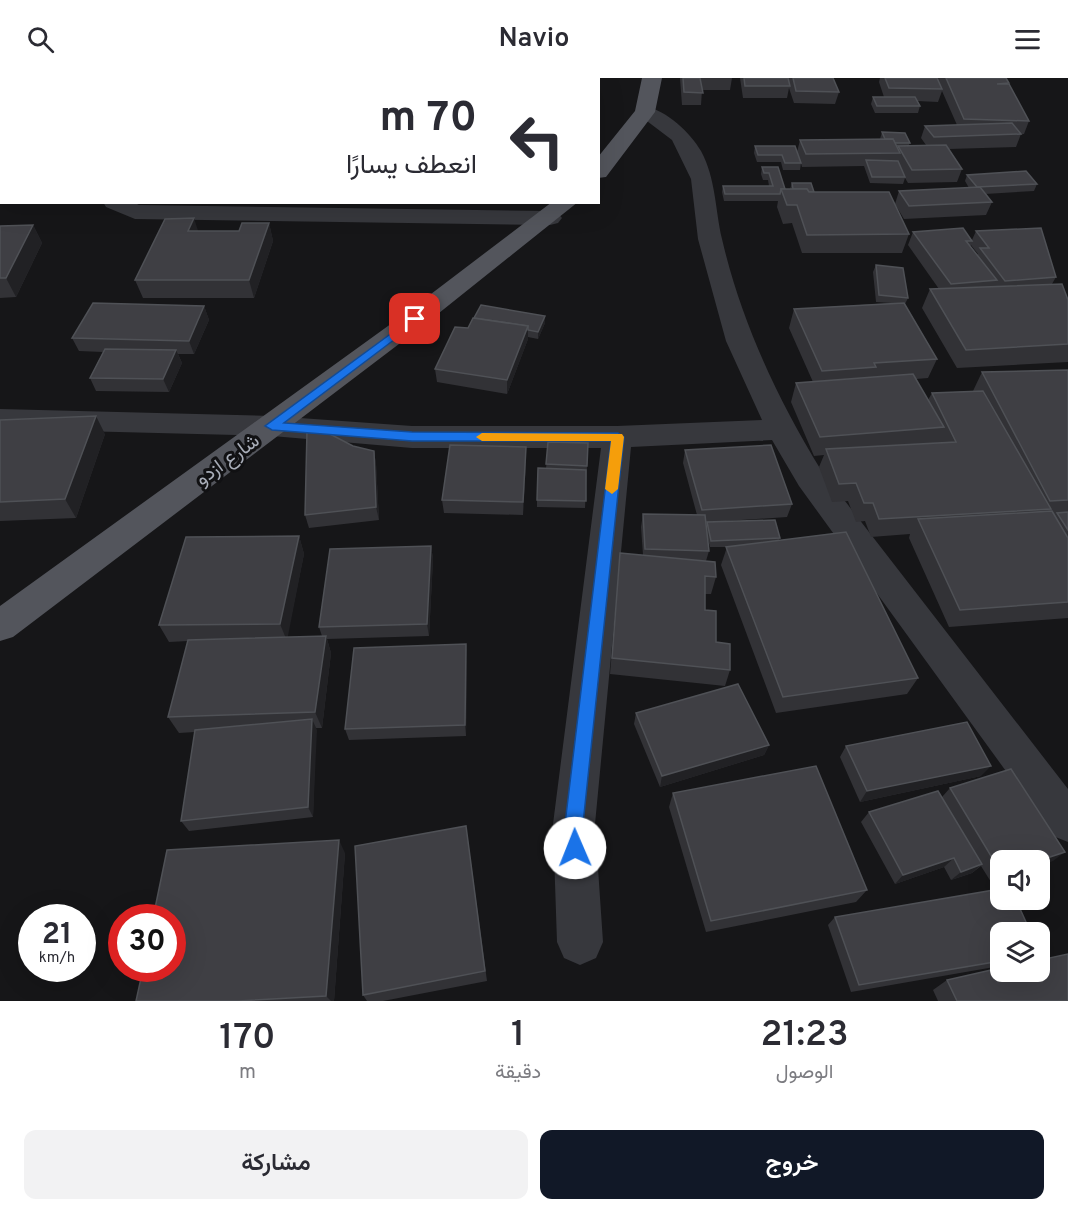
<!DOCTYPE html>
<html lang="ar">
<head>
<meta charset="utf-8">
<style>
  :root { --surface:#fff; --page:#f2f2f3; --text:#2b2b33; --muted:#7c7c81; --accent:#111827 }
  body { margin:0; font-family:Overpass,Vazirmatn,sans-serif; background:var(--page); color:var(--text); direction:rtl; height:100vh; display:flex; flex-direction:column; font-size:22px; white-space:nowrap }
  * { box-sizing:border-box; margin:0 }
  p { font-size:20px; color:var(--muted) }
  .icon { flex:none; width:33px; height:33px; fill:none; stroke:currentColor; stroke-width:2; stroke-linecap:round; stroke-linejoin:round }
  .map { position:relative; height:923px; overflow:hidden; direction:ltr }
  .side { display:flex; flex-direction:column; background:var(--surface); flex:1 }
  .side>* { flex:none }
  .hud { position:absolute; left:0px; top:0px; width:600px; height:126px; box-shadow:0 6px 24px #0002; direction:rtl; background:#fff; color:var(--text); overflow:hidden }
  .controls { position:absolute; left:990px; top:772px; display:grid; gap:12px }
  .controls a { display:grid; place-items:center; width:60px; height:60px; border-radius:12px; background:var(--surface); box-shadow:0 6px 24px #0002; font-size:30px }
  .speed { position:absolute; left:18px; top:826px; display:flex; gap:12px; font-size:30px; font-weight:700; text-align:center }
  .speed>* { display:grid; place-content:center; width:78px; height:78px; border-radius:50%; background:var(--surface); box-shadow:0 6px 24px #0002; line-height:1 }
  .speed small { font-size:15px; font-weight:400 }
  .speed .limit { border:9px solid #d22; background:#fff; color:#111 }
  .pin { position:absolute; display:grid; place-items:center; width:51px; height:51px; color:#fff; margin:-26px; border-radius:12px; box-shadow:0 3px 9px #0006 }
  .me { position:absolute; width:66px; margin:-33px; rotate:359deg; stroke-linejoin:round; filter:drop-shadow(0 0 4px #0008) }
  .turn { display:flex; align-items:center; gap:21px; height:126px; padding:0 24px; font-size:27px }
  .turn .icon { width:78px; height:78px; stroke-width:2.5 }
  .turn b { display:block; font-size:42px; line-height:51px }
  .eta { display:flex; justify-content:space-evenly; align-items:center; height:102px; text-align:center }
  .eta b { font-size:36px; font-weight:600; line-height:42px }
  .primary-button { display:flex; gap:12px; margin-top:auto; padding:12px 24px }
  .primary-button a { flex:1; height:69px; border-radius:12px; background:var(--accent); color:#fff; font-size:24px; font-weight:600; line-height:69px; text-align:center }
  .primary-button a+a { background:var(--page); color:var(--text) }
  header { display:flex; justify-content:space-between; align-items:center; height:78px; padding:0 24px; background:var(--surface); font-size:27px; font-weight:600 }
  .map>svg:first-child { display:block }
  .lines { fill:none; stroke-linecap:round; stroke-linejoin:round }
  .minor { fill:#37383d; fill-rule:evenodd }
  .major { fill:#53555c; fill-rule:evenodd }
  .wall { fill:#323236; fill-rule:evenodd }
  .shaded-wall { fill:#212124 }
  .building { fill:#3f3f44; stroke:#4f5156; stroke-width:1.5 }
  .route { fill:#1a73e8; stroke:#114b97; stroke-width:1.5 }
  .slow { fill:#f59e0b }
  .labels { text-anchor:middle; stroke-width:6; stroke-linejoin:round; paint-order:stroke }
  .street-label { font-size:20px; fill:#a8adb8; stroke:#111113 }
</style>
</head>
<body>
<header><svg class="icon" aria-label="menu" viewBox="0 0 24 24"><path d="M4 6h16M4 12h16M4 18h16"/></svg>Navio<svg class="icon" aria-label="search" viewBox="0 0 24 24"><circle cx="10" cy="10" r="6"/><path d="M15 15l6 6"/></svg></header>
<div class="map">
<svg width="1068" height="923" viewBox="0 0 1068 923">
  <rect width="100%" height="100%" fill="#161618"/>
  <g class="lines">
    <g class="minor">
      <polygon points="158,0 178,0 158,2"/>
      <path d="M645,28c22,5 45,26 56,45 15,28 14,58 21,88 19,82 55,159 99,231l247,319v53l-15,-6 -254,-350 -27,-46 -141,7 -36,377 8,118 -7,16 -16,7 -16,-7 -7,-16 -4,-118 48,-376h-189l-140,-12 -272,-7v-20l272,7 140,10h205l145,-6 -36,-79 -28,-102 -7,-60 -19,-39 -37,-28 3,-4z"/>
      <polygon points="103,124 133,124 139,127 550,133 558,135 562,140 558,145 550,147 135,141 106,129"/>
    </g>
    <g class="major">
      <polygon points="642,0 662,0 655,34 606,99 598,100 598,79 635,33"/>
      <polygon points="552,124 578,124 424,247 13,559 0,563 0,528 406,235"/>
    </g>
  </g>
  <g class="wall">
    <polygon points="319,0 380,0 379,2 320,2"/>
    <polygon points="680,0 732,0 730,12 702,12 701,27 682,27"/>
    <polygon points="740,0 833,0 839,14 835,26 794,25 789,10 787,20 743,20"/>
    <polygon points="880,0 1006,0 1009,5 1008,6 1029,43 1024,56 1021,56 1016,69 949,71 962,91 957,104 908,105 905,100 903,106 870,105 864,88 802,89 801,85 800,92 783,92 781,84 757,84 754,75 755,68 797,74 800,62 880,61 882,54 910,65 909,67 926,67 921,60 925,48 957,47 942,13 938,24 917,23 920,28 918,35 875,35 871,26 873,19 884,19 879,4"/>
    <rect x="0" y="79" width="2" height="39"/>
    <polygon points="762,89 785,111 790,111 792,105 814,114 909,156 902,175 802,175 792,145 783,146 777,129 778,123 724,123 722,114 723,108 769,108 768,102 763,102 761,96"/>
    <polygon points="967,97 1037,106 1034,113 985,116 992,124 986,137 904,141 895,126 899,113 969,110 965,103"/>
    <polygon points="269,145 273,163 254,220 143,220 135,202 198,153 239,153"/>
    <polygon points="33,147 42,165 16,219 0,220 0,148"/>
    <path d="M976,153l80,46 -4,7 16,60v18l-111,6 -35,-60 8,-19h9l-31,-44 5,-13 59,8zM971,167l7,9 -1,1 -7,-9z"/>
    <polygon points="876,187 908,220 905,226 937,281 928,300 916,301 928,322 932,315 973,313 982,294 1068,292 1068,540 949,549 909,460 910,456 871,459 865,443 856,444 848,423 832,424 819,389 824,377 814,378 791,324 796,305 813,304 789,250 794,231 891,225 876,224 873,194"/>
    <polygon points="204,228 209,242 194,276 178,276 182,285 169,314 96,313 90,300 103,274 79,273 72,260"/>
    <polygon points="545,238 545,245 538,261 528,259 528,261 507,316 437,304 435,291 468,250"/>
    <polygon points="0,342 105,356 76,440 0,443"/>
    <polygon points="548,364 587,388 585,430 537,429 537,422 546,391"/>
    <polygon points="353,368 374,373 376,386 379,442 309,450 305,437"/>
    <polygon points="685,372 792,426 787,439 711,444 780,460 779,462 918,600 907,616 776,635 721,487 727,469 710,469 707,458 709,473 706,483 716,499 711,516 705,516 705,532 716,564 730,592 725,608 610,596 620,475 643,477 641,449 643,436 697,437 683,385"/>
    <polygon points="526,382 523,437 444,435 442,422"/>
    <polygon points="299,458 304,476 287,559 322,558 319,549 431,468 433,481 429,558 327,561 331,575 322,650 316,650 313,739 189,753 181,743 195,654 179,655 168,639 188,563 169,564 159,547"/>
    <polygon points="466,566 467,578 466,658 349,662 345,651"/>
    <polygon points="636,635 769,667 764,677 660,709 634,646"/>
    <polygon points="846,668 981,698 860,724 840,679"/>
    <polygon points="950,710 1053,783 1000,783 1000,801 991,804 981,788 972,795 951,802 944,789 895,806 861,744 869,734 942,719"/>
    <polygon points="673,715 867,812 856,824 706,854 669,729"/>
    <polygon points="468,762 487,903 383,923 367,923 363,917"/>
    <polygon points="345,775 334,923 136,923"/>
    <polygon points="835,839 1000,855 1000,888 851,914 828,847"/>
    <polygon points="947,902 1068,923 938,923 933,912"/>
  </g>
  <g class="shaded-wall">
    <polygon points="371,0 380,0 379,2 371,2"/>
    <polygon points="194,140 200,159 188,153"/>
    <polygon points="269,145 273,163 254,220 249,202"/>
    <polygon points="33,147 42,165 16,219 6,200"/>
    <polygon points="204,228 209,242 194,276 189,263"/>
    <polygon points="545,238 545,245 538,261 538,254"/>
    <polygon points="528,248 528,261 507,316 507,302"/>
    <polygon points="176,272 182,285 169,314 163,301"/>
    <polygon points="96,338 105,356 76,440 65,421"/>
    <polygon points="526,369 526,382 523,437 523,424"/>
    <polygon points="374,373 376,386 379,442 376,429"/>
    <polygon points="299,458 304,476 287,563 280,546"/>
    <polygon points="431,468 433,481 429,558 427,546"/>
    <polygon points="326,558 331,575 322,650 315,634"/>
    <polygon points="466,566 467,578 466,658 465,647"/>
    <polygon points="312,641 317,652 313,739 308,729"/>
    <polygon points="769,667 764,677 660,709 662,698"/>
    <polygon points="991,688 981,698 860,724 867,713"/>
    <polygon points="339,762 345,775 334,923 331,923 326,918"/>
    <polygon points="1065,774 1053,783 1040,788 1040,783"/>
    <polygon points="954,780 944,789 895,806 903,797"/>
    <polygon points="982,786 972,795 951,802 961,794"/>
    <polygon points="1000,796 1000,801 991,804"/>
  </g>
  <g class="building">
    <polygon points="683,0 700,0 703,15 684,14"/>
    <polygon points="744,0 788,0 790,8 745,8"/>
    <polygon points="793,0 833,0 839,14 796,13"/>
    <polygon points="885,0 937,0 942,11 889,10"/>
    <polygon points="946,0 1006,0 1009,5 997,6 1009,6 1029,43 964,41"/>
    <polygon points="873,19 915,19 920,28 877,28"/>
    <polygon points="1012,45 1021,56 934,59 925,48"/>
    <polygon points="882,54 905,55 910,65 895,65 893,61 885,61"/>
    <polygon points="893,61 900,75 806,76 800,62"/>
    <polygon points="946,67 962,91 912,92 898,68"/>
    <polygon points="755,68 795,68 801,85 785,85 782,77 758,77"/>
    <rect x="0" y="79" width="2" height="26"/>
    <polygon points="866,82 898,83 905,99 872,99"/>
    <polygon points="762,89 778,89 785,111 781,111 780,116 725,116 723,108 773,108 769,95 764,95"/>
    <polygon points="1026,93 1037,106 977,109 967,97"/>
    <polygon points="792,105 811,105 814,114 809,114 807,111 793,111"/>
    <polygon points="980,109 992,124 909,128 899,113"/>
    <polygon points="781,111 807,111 809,114 889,114 909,156 807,157 797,127 787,127"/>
    <polygon points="194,140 188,153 239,153 242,145 269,145 249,202 135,202 165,141"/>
    <polygon points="33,147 6,200 0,200 0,148"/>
    <polygon points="963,150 972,163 966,163 997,202 951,206 913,154"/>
    <polygon points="1041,150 1056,199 1005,203 980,170 989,170 976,153"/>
    <polygon points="876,187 903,190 908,220 879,217"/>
    <polygon points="1062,206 1068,222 1068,266 966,272 930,211"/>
    <polygon points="93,225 204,228 189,263 72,260"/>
    <polygon points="904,225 937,281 874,285 876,289 822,293 794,231"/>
    <polygon points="481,227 545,238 538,254 528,252 528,248 474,240"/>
    <polygon points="473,240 528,248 507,302 435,291 455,249 468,250"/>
    <polygon points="105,271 176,272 163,301 90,300"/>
    <polygon points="1068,292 1068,422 1050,423 982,294"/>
    <polygon points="913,296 944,349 820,359 796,305"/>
    <polygon points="983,313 1051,431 879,441 873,425 864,425 856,405 839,406 826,371 956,364 932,315"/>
    <polygon points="96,338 65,421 0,424 0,342"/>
    <polygon points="307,353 328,355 353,368 374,373 376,429 305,437"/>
    <polygon points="548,364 588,365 587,388 546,386"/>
    <polygon points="450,367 526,369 523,424 442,422"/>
    <polygon points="771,367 792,426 702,432 685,372"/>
    <polygon points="538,390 586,392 586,423 537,422"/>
    <polygon points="1052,433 1068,460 1068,524 960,532 918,441"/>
    <polygon points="1068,434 1068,452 1057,435"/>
    <polygon points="643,436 705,437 709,473 645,471"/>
    <polygon points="775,442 780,460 711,463 707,444"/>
    <polygon points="846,454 918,600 783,619 726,469"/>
    <polygon points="299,458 280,546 159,547 186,459"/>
    <polygon points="431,468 427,546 319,549 330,471"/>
    <polygon points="620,475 715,484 716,499 705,498 705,532 716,533 716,564 730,566 730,592 612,580"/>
    <polygon points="326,558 315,634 168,639 188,562"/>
    <polygon points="466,566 465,647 345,651 354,570"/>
    <polygon points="738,606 769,667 662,698 636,635"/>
    <polygon points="312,641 308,729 181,743 195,652"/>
    <polygon points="967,644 991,688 867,713 846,668"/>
    <polygon points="816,688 867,812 711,843 673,715"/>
    <polygon points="1011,691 1065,774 1038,783 1000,783 1000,793 950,710"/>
    <polygon points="938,713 982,786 961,794 954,780 903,797 869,734"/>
    <polygon points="466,748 485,893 363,917 355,768"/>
    <polygon points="339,762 326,918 238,923 136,923 143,891 172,891 172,840 153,840 167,772"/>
    <polygon points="1000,811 1000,822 1016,822 1031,855 1000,855 1000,883 859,907 835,839"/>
    <polygon points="1068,876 1068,923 957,923 947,902 1000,890 1000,894 1040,894 1040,882"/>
  </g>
  <polygon class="route" points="415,238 419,239 419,243 284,345 412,354 618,355 624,359 583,746 584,770 581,776 575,778 569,776 567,770 565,746 611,363 412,363 272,352 265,348"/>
  <polygon class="slow" points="482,355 622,356 624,359 618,411 612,416 605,411 611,363 482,363 476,359"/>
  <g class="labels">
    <g class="street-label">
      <text transform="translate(227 381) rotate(-36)" y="7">شارع ازدو</text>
    </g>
  </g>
</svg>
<div class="controls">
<a><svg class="icon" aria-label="sound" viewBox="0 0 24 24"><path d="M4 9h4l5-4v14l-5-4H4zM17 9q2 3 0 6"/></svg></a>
<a><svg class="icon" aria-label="layers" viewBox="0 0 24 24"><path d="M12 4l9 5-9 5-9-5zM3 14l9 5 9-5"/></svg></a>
</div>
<div class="speed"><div>21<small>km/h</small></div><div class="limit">30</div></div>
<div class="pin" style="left:415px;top:241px;background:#d93025"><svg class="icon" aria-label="arrive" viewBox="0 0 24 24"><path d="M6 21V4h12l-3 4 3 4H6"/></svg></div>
<svg class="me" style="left:575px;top:770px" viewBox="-20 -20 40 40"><circle r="19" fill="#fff"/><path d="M0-13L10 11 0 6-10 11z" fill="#1a73e8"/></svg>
<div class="hud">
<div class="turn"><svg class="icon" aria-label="left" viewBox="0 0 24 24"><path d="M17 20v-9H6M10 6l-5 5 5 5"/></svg><div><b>70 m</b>انعطف يسارًا</div></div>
</div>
</div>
<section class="side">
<div class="eta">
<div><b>21:23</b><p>الوصول</p></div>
<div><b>1</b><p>دقيقة</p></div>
<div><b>170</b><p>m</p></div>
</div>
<div class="primary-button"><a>خروج</a><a>مشاركة</a></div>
</section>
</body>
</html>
